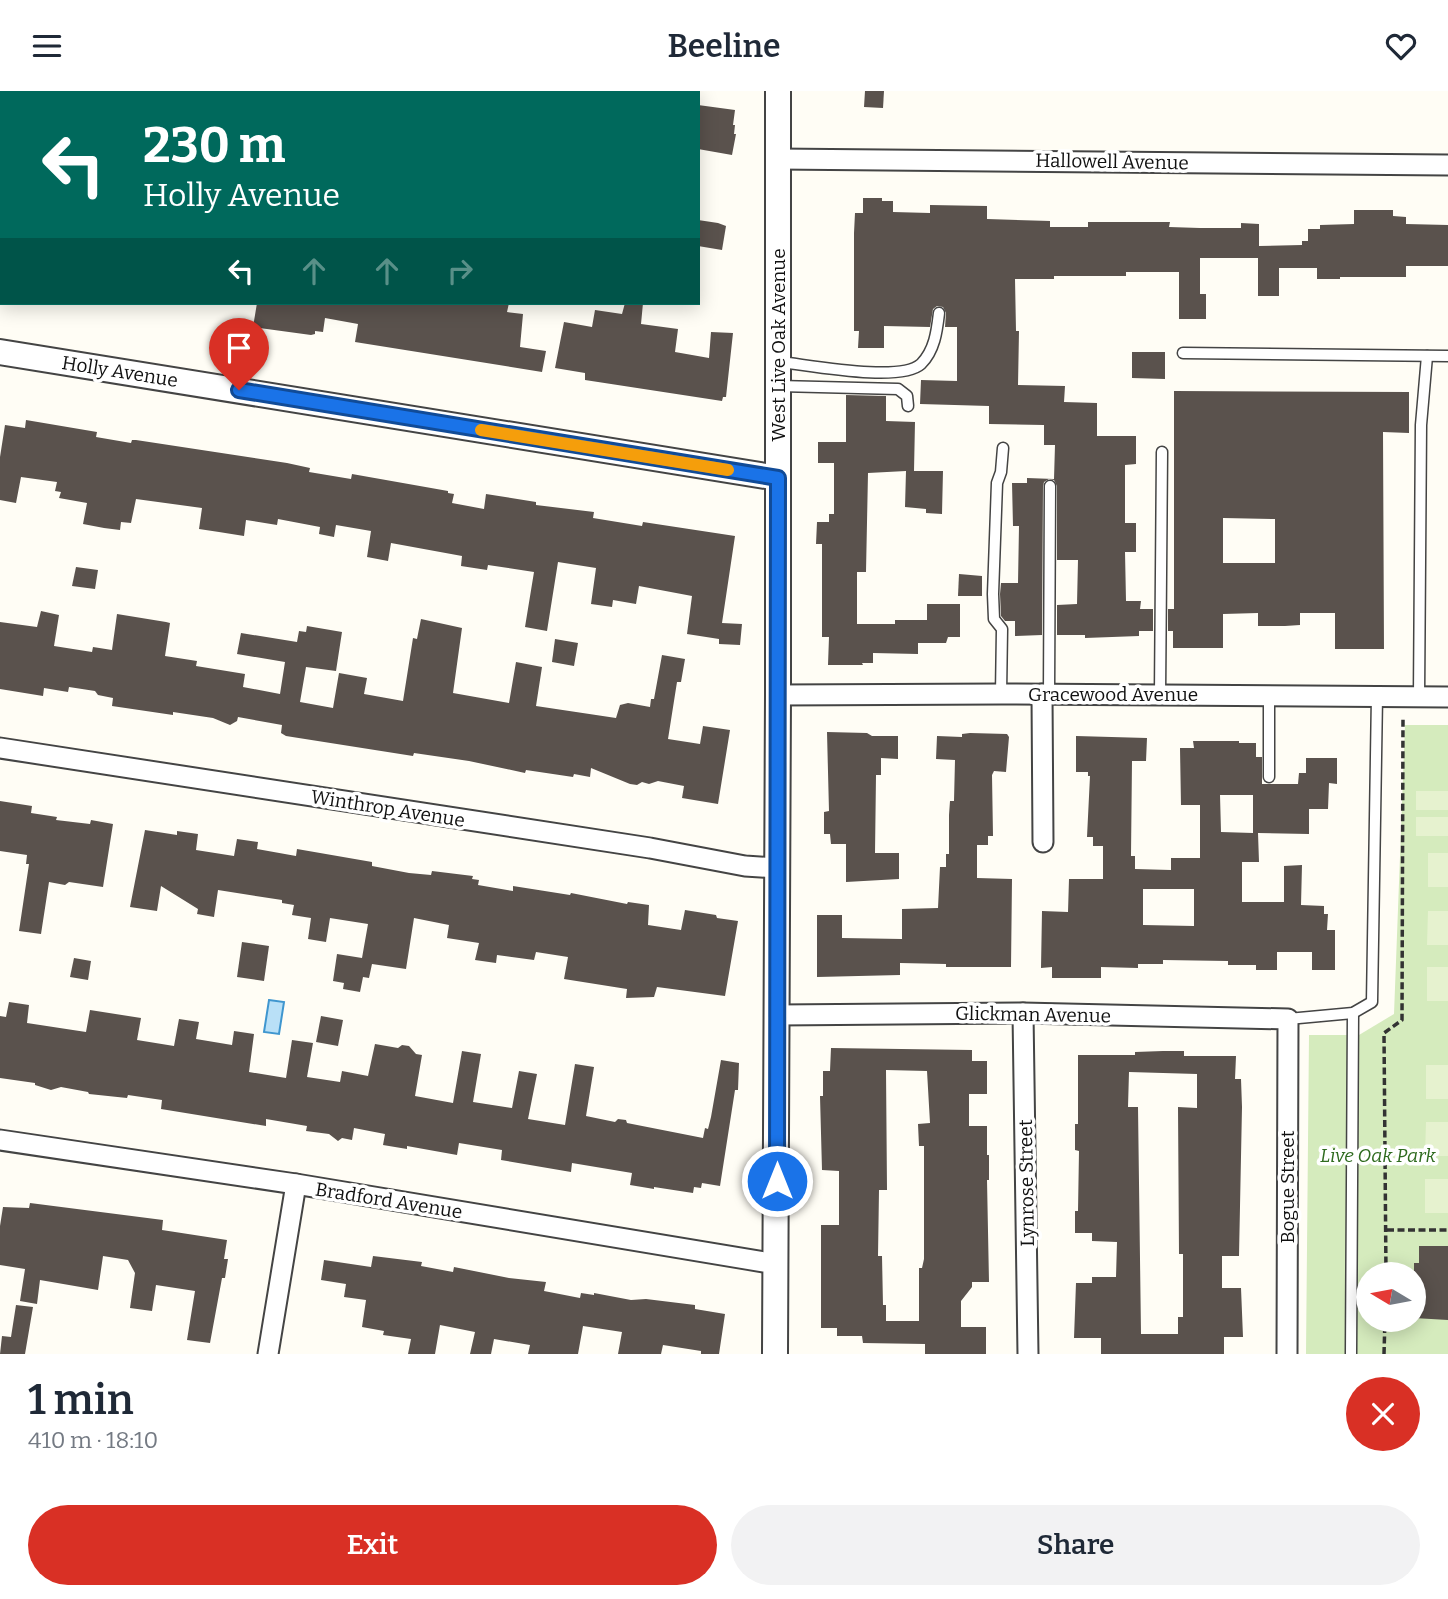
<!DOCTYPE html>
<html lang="en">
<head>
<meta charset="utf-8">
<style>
  :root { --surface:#fff; --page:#f2f2f3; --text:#1f2937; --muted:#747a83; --accent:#d93025 }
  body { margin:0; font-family:Bitter,serif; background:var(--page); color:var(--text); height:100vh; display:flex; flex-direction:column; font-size:26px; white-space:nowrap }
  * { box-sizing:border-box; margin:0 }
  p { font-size:23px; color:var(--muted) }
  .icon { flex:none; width:38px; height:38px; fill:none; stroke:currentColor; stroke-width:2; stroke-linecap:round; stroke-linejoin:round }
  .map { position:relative; height:1263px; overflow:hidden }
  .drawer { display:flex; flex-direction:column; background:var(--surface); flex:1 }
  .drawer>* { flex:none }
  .top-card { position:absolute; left:0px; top:0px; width:700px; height:214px; box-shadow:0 4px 18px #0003; background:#00695c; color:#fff; overflow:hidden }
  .needle { width:46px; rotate:280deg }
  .tools { position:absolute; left:1356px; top:1171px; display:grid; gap:14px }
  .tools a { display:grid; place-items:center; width:70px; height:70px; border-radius:50%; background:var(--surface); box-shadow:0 4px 18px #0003; font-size:35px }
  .pin { position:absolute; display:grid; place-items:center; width:60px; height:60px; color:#fff; margin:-72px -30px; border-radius:50% 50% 50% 0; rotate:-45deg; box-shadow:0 0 7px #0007 }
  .pin .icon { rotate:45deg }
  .me { position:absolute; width:77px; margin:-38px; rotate:0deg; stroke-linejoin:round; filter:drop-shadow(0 0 5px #0008) }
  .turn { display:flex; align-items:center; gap:24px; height:147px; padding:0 28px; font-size:32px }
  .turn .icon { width:91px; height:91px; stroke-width:2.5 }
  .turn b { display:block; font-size:49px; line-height:60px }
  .lanes { display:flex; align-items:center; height:66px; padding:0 28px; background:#0003; justify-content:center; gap:35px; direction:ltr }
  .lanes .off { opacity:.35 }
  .round { display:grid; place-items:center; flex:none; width:74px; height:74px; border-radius:37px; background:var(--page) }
  .head { display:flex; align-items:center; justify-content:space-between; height:119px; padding:0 28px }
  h1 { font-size:42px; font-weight:600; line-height:52px }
  .action { display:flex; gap:14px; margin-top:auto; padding:14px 28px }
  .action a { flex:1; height:80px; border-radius:42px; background:var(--accent); color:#fff; font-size:28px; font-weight:600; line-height:80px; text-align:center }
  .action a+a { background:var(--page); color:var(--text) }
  header { display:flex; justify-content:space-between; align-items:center; height:91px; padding:0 28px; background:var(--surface); font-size:32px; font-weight:600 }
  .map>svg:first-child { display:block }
  .green { fill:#d5ebbd; fill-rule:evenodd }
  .pitch { fill:#e6f2cf }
  .water { fill:#b9e0f7; stroke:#3f96cf; stroke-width:2 }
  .building { fill:#5a524d; fill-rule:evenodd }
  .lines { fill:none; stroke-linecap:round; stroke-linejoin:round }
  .service-casing { stroke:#444; stroke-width:13 }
  .minor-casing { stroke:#444; stroke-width:23 }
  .tertiary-casing { stroke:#444; stroke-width:28 }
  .primary-casing { stroke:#222; stroke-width:33 }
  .path { stroke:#333; stroke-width:3.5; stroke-dasharray:7 3.5; stroke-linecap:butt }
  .service { stroke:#fff; stroke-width:10 }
  .minor { stroke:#fff; stroke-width:19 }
  .tertiary { stroke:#fff; stroke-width:24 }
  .primary { stroke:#f9d66b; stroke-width:30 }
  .route-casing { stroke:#114b97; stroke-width:18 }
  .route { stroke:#1a73e8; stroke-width:12 }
  .slow { stroke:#f59e0b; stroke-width:12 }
  .labels { text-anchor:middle; stroke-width:7; stroke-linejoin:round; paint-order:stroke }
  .street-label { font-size:19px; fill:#111; stroke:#fff }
  .park-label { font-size:19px; font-style:italic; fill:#2f6b1f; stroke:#fff }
</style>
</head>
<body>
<header><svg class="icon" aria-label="menu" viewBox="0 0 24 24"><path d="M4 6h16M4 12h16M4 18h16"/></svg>Beeline<svg class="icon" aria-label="heart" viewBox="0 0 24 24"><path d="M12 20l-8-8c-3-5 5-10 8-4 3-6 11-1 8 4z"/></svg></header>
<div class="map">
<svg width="1448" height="1263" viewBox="0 0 1448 1263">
  <rect width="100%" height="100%" fill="#fffdf5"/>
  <path class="green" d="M1405,634h43v629h-142l3,-319h50l35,-21zM1368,1183h46v45h-46z"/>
  <g class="pitch">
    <rect x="1416" y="700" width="32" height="19"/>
    <rect x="1416" y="726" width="32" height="19"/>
    <rect x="1428" y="762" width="20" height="34"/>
    <polygon points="1428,820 1448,820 1448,854 1427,854"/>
    <rect x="1427" y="876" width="21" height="34"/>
    <rect x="1426" y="974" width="22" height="34"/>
    <polygon points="1426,1031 1448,1031 1448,1065 1425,1065"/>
    <rect x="1425" y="1088" width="23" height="34"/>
  </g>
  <polygon class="water" points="269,909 284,911 279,943 264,941"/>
  <g class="building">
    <polygon points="865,0 884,0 883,17 864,16"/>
    <polygon points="698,14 735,19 733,34 735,34 734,43 736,43 732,64 698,58"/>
    <polygon points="863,107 882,107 882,110 893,110 893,121 930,122 930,114 987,115 987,128 1050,130 1050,136 1088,136 1088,131 1170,131 1169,136 1200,137 1241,137 1241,132 1259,133 1259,155 1302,154 1302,150 1308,150 1308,138 1320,138 1320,134 1354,133 1354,119 1393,119 1393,125 1406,126 1406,133 1448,134 1448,175 1406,175 1406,186 1340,186 1340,188 1317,188 1317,177 1279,177 1279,205 1258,205 1258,167 1200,167 1200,203 1206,203 1206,228 1179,228 1179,181 1126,181 1126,185 1054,185 1054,188 1015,188 1016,240 1019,240 1018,294 1065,295 1064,311 1097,312 1097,345 1136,345 1136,373 1125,374 1125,432 1136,432 1136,461 1125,461 1126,510 1141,510 1140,518 1153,518 1153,540 1139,540 1139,545 1085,547 1085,544 1057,544 1057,514 1077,513 1078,469 1057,469 1057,395 1054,389 1049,388 1044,391 1043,395 1042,544 1015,545 1015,530 1005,530 1001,525 1000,503 1001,492 1018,492 1019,435 1013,435 1012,392 1027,392 1027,387 1054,388 1055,354 1044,354 1044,334 989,333 989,315 920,313 921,289 957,290 957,236 945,236 946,222 943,216 937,215 933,218 930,236 884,235 884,257 858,257 859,240 854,240 854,142 855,122 863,122"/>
    <polygon points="698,129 718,132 726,135 722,159 698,155"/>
    <polygon points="257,212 509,212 507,221 523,223 520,256 546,260 542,281 355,251 358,233 325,227 323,241 315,240 315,243 311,244 253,236"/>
    <polygon points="625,212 643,212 641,233 678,238 675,261 709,267 711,241 733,242 726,306 723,306 722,310 585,289 585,282 555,277 564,231 592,236 595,219 622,223"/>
    <polygon points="1132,261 1165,261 1165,288 1132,287"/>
    <path d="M1174,300l235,1v41l-26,-1 1,217h-49v-36h-35v12l-15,1h-27v-13l-35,1v34h-50v-17h-5v-22h6zM1223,427l52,1v44h-52z"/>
    <polygon points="846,304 886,305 886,330 915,331 914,380 943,380 942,423 926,422 926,418 905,416 906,380 868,382 866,481 857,481 857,533 895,533 895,529 927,529 927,513 960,513 960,546 948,546 946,552 918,552 918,563 873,562 873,572 862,572 863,574 828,574 829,546 822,546 822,453 816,453 817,431 829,431 829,423 834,423 834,372 818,372 818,351 846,351"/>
    <polygon points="26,329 97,341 96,346 131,352 132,349 136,349 287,372 310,377 309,381 351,388 352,383 448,400 448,402 454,403 452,412 484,418 486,403 536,411 536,414 594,421 593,427 642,435 643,431 735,445 722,532 742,533 740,554 719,553 719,548 687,543 692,505 639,495 636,513 613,509 612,516 591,513 596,477 558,471 547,540 525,536 534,481 488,474 487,479 461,475 462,465 391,452 388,470 367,466 371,440 336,434 334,446 319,443 320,436 278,428 277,434 246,429 244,445 219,441 199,438 202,417 136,408 131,432 121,431 120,439 104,437 83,433 87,412 59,407 61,401 55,400 57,391 21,386 16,412 0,409 0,366 5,334 25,337"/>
    <polygon points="76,476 98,479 95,498 72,495"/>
    <polygon points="959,483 982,485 982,505 958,505"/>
    <polygon points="41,520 59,524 54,555 92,561 93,556 112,559 117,523 166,531 170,532 165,565 197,570 196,575 245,583 243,596 280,603 285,571 237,563 241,542 297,551 299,540 306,541 307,535 342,541 336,580 306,576 300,611 333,617 339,582 367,587 364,603 403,610 413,547 417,548 421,528 462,537 453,602 509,612 516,571 542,576 536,615 616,627 620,614 628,612 650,616 651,608 654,608 662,564 685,568 681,591 677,591 668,648 700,653 703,635 730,639 718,713 682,707 684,695 658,690 649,693 642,691 637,694 630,693 591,677 590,686 574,683 573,686 526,679 525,682 469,670 414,662 413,665 286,645 281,642 282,634 238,626 237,630 230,634 213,627 173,621 173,624 112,615 113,607 98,604 95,600 69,596 68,601 44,597 43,605 0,598 0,531 37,536"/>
    <polygon points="555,548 578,552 574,575 552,571"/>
    <polygon points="827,641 867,642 872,645 898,645 898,668 881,667 881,684 876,684 875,762 899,762 899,788 846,791 846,753 831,753 830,743 824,743 824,721 829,720"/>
    <polygon points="970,642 1007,643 1009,646 1006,681 994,680 992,684 993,745 988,745 988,754 977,754 977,787 1012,788 1011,876 946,876 946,873 900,872 900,884 817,886 817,824 842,824 842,847 902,848 902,818 938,817 940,776 946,776 946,763 949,763 949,724 950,710 954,710 955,669 936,668 937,645 962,646 962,643"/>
    <path d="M1076,645l71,2 -1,23h-14l-1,95h4v13l36,1v-12h29v-53h-19l-1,-57h14l-1,-7h46v2h17v14h6v27h36l1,-11h7v-15h31v26l-8,-1 -1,26h-19v25l-51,-1 1,29h-17v40h42v-36l18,-1 -1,40 23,1v8h4l-1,16h8v40h-23v-18h-35v18h-21v-5h-28v-4l-65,-1v4h-25v4l-37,-1v11h-49v-11l-11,1 1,-57 26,1 1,-33h34v-33h-10v-9h-6l3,-61h-2v-4h-12zM1220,704h33v38l-32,-1zM1143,798h51v37l-51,-1z"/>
    <polygon points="0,710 32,715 31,722 57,726 56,729 90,733 91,729 113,733 103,796 69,791 65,794 49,791 41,843 19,840 29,773 26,773 27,764 0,760"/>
    <polygon points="145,739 177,744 177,740 198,743 196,759 234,765 237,748 258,751 257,758 296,765 297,758 372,771 372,775 409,782 431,784 432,780 473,785 472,788 479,789 478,794 513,800 513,795 570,804 571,802 627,813 628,811 649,814 648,834 681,839 685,819 716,824 717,827 738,830 725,905 657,896 654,906 626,907 627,898 564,888 568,866 536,861 534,869 497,864 496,872 475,869 479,852 447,847 449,834 414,827 406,878 372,873 369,887 363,886 360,901 343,898 344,892 333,890 337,863 362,867 368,833 330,827 326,851 308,848 311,827 292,824 294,814 282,812 282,809 218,799 214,826 197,823 198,818 161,795 157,820 130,816"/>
    <polygon points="242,851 269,855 264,890 237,886"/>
    <polygon points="74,867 91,870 88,889 70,886"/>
    <polygon points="9,911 29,914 27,932 86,941 90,919 141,927 137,949 174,955 179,928 199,931 196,948 232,954 234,940 254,943 249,981 286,987 292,949 313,952 307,986 340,991 342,980 368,985 375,953 398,957 402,954 409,955 416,963 422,964 415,1005 453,1012 462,960 481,963 473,1011 512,1017 519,980 537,983 528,1028 565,1034 575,973 594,976 586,1025 615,1031 618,1028 626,1029 627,1032 703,1047 705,1037 708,1038 711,1026 721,969 739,972 738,999 735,999 720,1095 702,1092 701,1097 694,1096 693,1102 654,1096 654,1098 630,1094 632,1082 572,1072 571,1081 501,1069 502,1059 459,1052 457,1064 407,1055 407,1058 383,1054 385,1043 354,1037 352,1049 342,1047 338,1050 329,1043 306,1040 307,1035 266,1028 266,1035 161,1018 162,1009 128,1004 127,1007 89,1003 88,1001 61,996 51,999 35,994 35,992 0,987 0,925 6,926"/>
    <polygon points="321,925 343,929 338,955 316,951"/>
    <path d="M831,957l141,2v11h15v33h-18v32h18v29h2v25h-2l2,102h-17v5l-11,14v26h25v27h-61v-10l-62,-1 -1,-7h-25v-8h-16v-103h18v-54l-17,-1 -2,-74h3v-25h7zM886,979l41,1 3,52 -12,1 1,22h5v113l-2,9h-3v53h-33v-16h-3l-1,-49h-4l1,-66h8z"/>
    <path d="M1163,960h21v5h52l-1,23h6l1,28 -3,149h-17v32h19l2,49h-19v17h-123v-16h-27l2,-55h16v-6h24l1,-35 -25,-1v-8h-17v-22h3l1,-60 -4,-1v-26h3v-69h57v-3zM1129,981l68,2v34l-19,-1 1,147h4v63h-5v17h-37l-3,-227h-10z"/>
    <polygon points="30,1112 163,1129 162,1139 227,1149 224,1168 228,1168 225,1187 222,1187 210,1252 187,1249 195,1200 156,1194 152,1220 130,1217 135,1182 128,1169 103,1165 98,1199 40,1189 37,1213 20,1210 25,1178 0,1174 0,1135 3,1116 29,1117"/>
    <polygon points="1419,1155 1448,1155 1448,1229 1414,1227 1414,1172 1419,1172"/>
    <polygon points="373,1165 422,1171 421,1175 453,1181 454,1176 509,1187 546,1191 544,1200 580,1207 581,1202 594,1204 594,1202 631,1209 646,1208 695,1214 695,1218 725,1223 719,1263 701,1263 701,1260 663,1254 661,1263 618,1263 622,1241 583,1235 578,1263 528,1263 530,1254 494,1248 491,1263 470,1263 475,1241 440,1234 435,1263 408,1263 411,1248 383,1244 384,1240 362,1236 366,1209 344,1206 346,1193 321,1189 324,1169 371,1176"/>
    <polygon points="16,1214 33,1216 25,1263 0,1263 2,1245 11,1246"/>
  </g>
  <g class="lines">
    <defs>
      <g id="service">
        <polyline points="1183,262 1448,265"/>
        <path d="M780,271c29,3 120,21 141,2 14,-14 16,-34 18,-51"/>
        <polyline points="779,295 898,298 907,305 908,315"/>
        <polyline points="1001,603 1002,538 994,528 993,503 997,392 1001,381 1003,357"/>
        <polyline points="1049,603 1050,395"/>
        <polyline points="1160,604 1162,361"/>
        <polyline points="1419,605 1421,334 1427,265"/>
        <polyline points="1269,686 1269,604"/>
        <polyline points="1288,928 1353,922 1372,911 1377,605"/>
        <polyline points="1351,1263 1353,922"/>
      </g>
      <g id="minor">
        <polyline points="777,68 1448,74"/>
        <polyline points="1042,603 1043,751"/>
        <polyline points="778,604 1001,603 1448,606"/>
        <polyline points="0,657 650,757 745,775 776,777"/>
        <polyline points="1023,922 1028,1263"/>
        <polyline points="778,924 1023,922 1288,928 1287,1263"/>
        <polyline points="0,1049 296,1093 776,1173"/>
        <polyline points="268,1263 296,1093"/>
      </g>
      <g id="tertiary">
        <polyline points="0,261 778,387"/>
        <polyline points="775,1263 778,604 778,0"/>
      </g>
      <g id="primary">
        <polyline points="19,2 19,0"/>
        <polyline points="0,118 2,107"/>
      </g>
    </defs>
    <use href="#service" class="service-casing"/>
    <use href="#minor" class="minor-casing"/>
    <use href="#tertiary" class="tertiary-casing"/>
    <use href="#primary" class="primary-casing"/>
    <g class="path">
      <polyline points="1387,1139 1448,1139"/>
      <polyline points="1386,1183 1384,942 1402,929 1403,628"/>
      <polyline points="1384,1263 1385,1228"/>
    </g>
    <use href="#service" class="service"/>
    <use href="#minor" class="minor"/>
    <use href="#tertiary" class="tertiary"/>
    <use href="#primary" class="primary"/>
  </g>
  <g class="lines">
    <defs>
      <polyline id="route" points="239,299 778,387 777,1090"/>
    </defs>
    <use href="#route" class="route-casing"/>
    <use href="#route" class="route"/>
    <polyline class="slow" points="481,339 728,379"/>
  </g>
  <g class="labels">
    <g class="street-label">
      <text transform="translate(1112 70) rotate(1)" y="7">Hallowell Avenue</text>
      <text transform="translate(778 254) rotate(-90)" y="7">West Live Oak Avenue</text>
      <text transform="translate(120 280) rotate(9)" y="7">Holly Avenue</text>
      <text x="1113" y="610">Gracewood Avenue</text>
      <text transform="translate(388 717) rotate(9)" y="7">Winthrop Avenue</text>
      <text transform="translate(1033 923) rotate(1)" y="7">Glickman Avenue</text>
      <text transform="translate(1026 1092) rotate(-91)" y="7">Lynrose Street</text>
      <text transform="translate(1287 1096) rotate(-90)" y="7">Bogue Street</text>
      <text transform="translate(389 1109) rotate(9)" y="7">Bradford Avenue</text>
    </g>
    <g class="park-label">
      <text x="1378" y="1071">Live Oak Park</text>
    </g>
  </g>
</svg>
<div class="tools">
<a><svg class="needle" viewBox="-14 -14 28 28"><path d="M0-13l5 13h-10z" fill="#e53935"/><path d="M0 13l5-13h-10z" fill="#747a83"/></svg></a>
</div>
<div class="pin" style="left:239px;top:299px;background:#d93025"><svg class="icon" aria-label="arrive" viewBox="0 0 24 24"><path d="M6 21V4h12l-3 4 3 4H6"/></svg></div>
<svg class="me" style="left:777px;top:1090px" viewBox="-20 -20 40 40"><circle r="17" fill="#1a73e8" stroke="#fff" stroke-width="3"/><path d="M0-11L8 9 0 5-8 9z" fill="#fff"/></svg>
<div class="top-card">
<div class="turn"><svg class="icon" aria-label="left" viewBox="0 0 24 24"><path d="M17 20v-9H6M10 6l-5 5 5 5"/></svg><div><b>230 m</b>Holly Avenue</div></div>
<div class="lanes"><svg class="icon" aria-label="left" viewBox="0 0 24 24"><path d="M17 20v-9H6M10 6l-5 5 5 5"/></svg><svg class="icon off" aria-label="ahead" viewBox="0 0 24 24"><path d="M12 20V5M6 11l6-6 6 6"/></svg><svg class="icon off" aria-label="ahead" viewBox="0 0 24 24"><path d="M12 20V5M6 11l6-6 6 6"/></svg><svg class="icon off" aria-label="right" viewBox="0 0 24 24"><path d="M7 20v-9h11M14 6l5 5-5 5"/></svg></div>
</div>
</div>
<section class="drawer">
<div class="head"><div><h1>1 min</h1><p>410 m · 18:10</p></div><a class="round" style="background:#d93025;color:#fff"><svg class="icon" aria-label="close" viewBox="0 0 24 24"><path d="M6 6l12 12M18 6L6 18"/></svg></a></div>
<div class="action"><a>Exit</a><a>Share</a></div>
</section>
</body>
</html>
